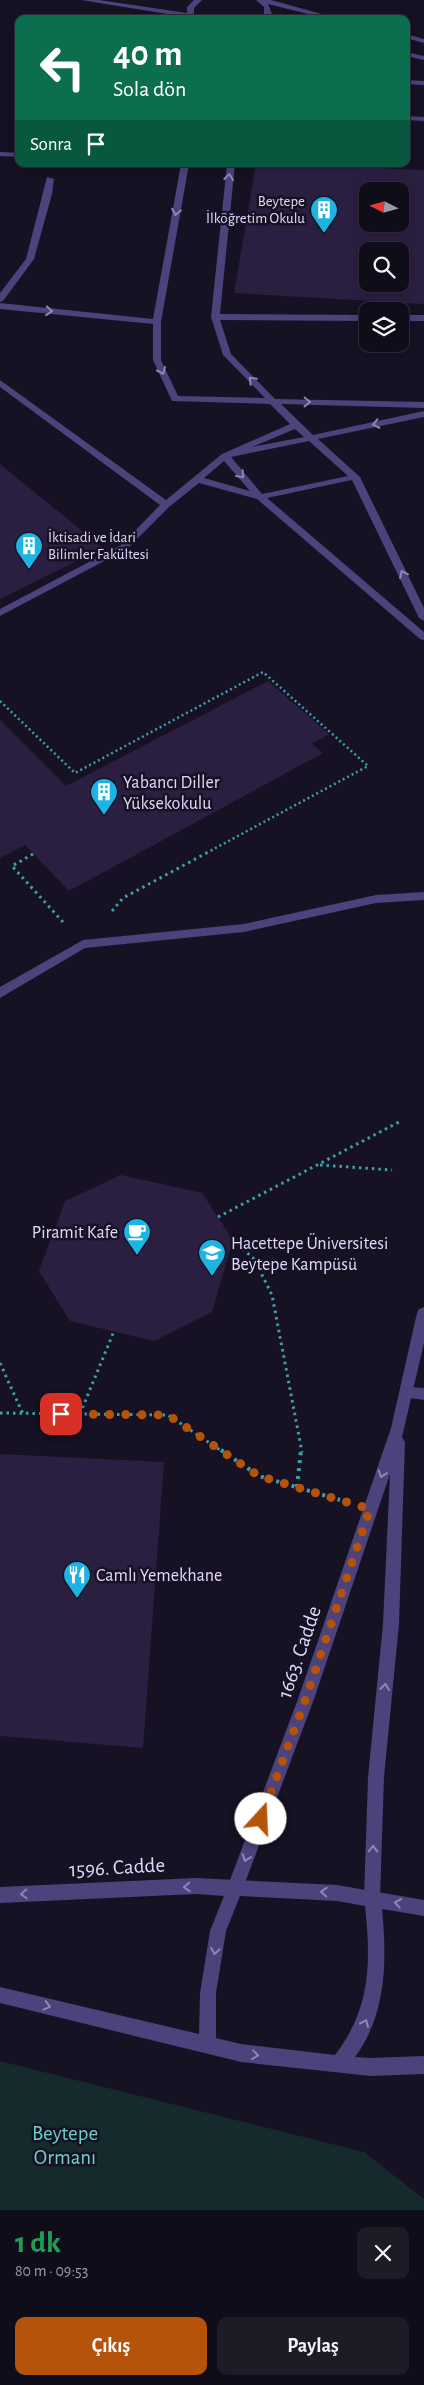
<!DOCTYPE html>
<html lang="tr">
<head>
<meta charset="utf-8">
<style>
  :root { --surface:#100d1a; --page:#1e1b27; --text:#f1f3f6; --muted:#9c9ca2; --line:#302d39; --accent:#b45309 }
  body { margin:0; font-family:"Alegreya Sans",sans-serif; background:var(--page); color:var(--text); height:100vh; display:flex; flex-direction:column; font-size:19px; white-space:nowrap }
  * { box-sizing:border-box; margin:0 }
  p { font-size:16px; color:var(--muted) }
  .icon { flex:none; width:28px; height:28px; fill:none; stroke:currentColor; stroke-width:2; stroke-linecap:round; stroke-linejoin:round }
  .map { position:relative; height:2210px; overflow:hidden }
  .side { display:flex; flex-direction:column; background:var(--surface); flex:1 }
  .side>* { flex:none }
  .banner { position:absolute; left:15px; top:15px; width:395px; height:152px; border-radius:10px; box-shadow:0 2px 12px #0003,0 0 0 1px var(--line); background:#0b6e4f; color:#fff; overflow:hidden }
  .needle { width:32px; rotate:276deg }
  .buttons { position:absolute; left:359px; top:182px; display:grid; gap:10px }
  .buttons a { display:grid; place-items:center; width:50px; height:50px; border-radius:10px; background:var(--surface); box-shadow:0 2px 12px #0003,0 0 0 1px var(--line); font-size:25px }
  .pin { position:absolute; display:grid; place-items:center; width:42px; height:42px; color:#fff; margin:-21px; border-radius:10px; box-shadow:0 2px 8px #0006 }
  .me { position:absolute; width:55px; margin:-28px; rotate:20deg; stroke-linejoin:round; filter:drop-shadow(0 0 4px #0008) }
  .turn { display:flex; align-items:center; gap:18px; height:105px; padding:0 15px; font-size:22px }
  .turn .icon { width:65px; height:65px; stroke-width:2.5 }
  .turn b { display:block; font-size:35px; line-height:42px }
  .then { display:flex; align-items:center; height:48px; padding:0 15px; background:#0003; gap:10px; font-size:19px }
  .round { display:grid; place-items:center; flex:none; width:52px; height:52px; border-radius:10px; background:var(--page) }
  .summary { display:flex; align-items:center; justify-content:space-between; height:85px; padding:0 15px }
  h1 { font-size:30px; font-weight:700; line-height:38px; color:#1e9e55 }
  .button { display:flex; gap:10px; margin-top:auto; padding:10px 15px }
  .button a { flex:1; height:58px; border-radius:10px; background:var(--accent); color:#fff; font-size:20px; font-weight:700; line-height:58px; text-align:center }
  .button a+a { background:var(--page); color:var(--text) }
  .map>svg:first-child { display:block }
  .green { fill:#152a2c }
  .building { fill:#2b1f41; fill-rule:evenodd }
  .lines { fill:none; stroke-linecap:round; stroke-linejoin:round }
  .path-far2 { stroke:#3ea0a8; stroke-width:2.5; stroke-dasharray:2 3; stroke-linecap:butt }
  .path-far1 { stroke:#3ea0a8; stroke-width:3; stroke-dasharray:2.5 4; stroke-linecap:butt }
  .path { stroke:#3ea0a8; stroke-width:4; stroke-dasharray:3 5; stroke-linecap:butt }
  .service { fill:#4c427c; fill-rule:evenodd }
  .minor { fill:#4c427c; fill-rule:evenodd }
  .tertiary { fill:#4c427c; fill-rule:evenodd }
  .oneway { stroke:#8f86b5 }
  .route { stroke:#b45309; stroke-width:9; stroke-dasharray:0 16.2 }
  .labels { text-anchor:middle; stroke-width:5; stroke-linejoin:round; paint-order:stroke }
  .far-poi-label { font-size:15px; fill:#e0d8fa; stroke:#161123; text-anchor:end }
  .poi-label { font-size:18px; fill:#e0d8fa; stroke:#161123; text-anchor:start }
  .near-street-label { font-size:21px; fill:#e0d8fa; stroke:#161123 }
  .near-park-label { font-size:21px; fill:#6cd1c5; stroke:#161123 }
</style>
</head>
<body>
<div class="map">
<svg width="424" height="2210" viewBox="0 0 424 2210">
  <rect width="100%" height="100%" fill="#161123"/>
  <polygon class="green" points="0,2061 364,2152 424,2199 424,2210 0,2210"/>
  <g class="building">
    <path d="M256,164h81v2l87,4v134l-190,-11zM368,191h32v33h-32zM368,251h32v33h-32z"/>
    <polygon points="0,464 103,548 0,599"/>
    <polygon points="268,681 329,734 312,744 323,753 69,891 25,845 0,858 0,720 66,786"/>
    <polygon points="121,1175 202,1193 233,1240 212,1312 154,1341 70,1321 39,1271 65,1201"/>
    <polygon points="0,1454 164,1462 143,1748 0,1736"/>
  </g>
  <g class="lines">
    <polyline class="path-far2" points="0,701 75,773 263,672 368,766 210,851"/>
    <g class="path-far1">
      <polyline points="33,854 12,866 63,922"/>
      <polyline points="112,911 123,898 212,850"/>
      <polyline points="320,1165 392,1170"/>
      <polyline points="218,1217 399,1122"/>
      <polyline points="233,1240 254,1259 272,1295 302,1452"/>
      <polyline points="0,1363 23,1414"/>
      <polyline points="0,1413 168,1415 223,1452"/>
      <polyline points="80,1414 114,1331"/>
    </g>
    <g class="path">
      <polyline points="221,1450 259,1476 340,1500"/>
      <polyline points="297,1487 301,1450"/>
    </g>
    <g class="service">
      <polygon points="406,80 424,81 424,85 406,84"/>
      <polygon points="406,116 424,117 424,121 406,120"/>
      <polygon points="424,892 424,900 376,903 244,932 85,948 0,998 0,987 83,940 244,924 376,895"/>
      <polygon points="407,1387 424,1388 424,1400 402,1397 400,1393 402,1389"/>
    </g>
    <g class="minor">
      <polygon points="81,0 99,0 187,13 187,7 194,0 202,0 194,8 194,15 198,19"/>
      <polygon points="256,0 271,0 340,19 328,19 268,4 272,14 267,19 260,19 264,14 264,7"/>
      <polygon points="406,34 424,39 424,43 406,38"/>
      <polygon points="406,52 424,56 424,60 406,56"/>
      <polygon points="0,152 19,153 19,157 0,156"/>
      <path d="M181,164h8l-28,158v38l17,36 87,2 -42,-43 -12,-38 16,-153h8l-15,150 148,1v6l-148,-1 11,34 44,45 149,3v6l-143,-4 32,31 111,-24v6l-106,22 42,38 64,131v13l-5,-3 -67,-138 -85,18 157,134v8l-4,-1 -163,-140 -58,-16 -30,24 -42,42 -127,67v-7l121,-64 39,-40 -160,-118v-7l166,120 56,-46 68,-30 -20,-20 -98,-3 -19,-41v-36l-153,-15v-6l153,16zM295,429l9,8 -52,10zM309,441l39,35 -86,18 -31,-37zM224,461l26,30 -46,-13z"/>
      <polygon points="47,177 54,179 52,194 34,259 3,301 0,302 0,293 26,259"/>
      <rect x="400" y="315" width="24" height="6"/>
      <polygon points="424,1307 424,1343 402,1437 405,1442 399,1624 384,1777 380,1898 378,1904 372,1906 366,1904 364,1898 368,1777 383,1624 390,1474 314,1699 243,1888 241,1894 235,1896 229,1894 227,1888 298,1699 391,1428 417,1313 419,1309"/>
    </g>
    <path class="tertiary" d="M196,1878l141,7 87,15v16l-42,-7c5,50 5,105 -27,148l16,1 53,-2v18l-53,2 -130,-14 -241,-59v-16l199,47 1,-41 10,-62 14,-35 -28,-2 -196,9v-16zM240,1896l97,5 28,5c6,56 6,102 -30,149l-94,-11 -25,-6v-45l10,-62z"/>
  </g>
  <defs><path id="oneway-chevron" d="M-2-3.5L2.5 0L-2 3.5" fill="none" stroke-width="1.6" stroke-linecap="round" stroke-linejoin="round" transform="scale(1.25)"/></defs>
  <g class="oneway">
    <use href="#oneway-chevron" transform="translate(229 177) rotate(-83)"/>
    <use href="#oneway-chevron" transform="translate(176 212) rotate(101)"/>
    <use href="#oneway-chevron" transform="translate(49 311) rotate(5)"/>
    <use href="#oneway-chevron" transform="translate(162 371) rotate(66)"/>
    <use href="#oneway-chevron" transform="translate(252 380) rotate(-135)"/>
    <use href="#oneway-chevron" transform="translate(307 402) rotate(1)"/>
    <use href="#oneway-chevron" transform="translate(376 424) rotate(168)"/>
    <use href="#oneway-chevron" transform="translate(241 475) rotate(49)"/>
    <use href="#oneway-chevron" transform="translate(403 574) rotate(-116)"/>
    <use href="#oneway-chevron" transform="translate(382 1474) rotate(109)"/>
    <use href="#oneway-chevron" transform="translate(385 1687) rotate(-84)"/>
    <use href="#oneway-chevron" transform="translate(373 1849) rotate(-88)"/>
    <use href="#oneway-chevron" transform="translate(246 1858) rotate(110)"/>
    <use href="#oneway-chevron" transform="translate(187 1887) rotate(177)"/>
    <use href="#oneway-chevron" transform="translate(324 1892) rotate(-177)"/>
    <use href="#oneway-chevron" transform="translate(24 1894) rotate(177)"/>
    <use href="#oneway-chevron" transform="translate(398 1903) rotate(-170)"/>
    <use href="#oneway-chevron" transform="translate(215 1951) rotate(99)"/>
    <use href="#oneway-chevron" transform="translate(47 2006) rotate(15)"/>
    <use href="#oneway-chevron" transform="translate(365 2023) rotate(-66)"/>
    <use href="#oneway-chevron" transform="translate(255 2055) rotate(7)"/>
  </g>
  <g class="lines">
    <polyline class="route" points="61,1414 168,1415 259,1476 370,1509 306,1698 261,1819"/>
  </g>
  <defs>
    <symbol id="building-pin" viewBox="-11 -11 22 30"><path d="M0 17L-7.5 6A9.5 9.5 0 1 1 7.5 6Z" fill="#1cb4e2" stroke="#161123"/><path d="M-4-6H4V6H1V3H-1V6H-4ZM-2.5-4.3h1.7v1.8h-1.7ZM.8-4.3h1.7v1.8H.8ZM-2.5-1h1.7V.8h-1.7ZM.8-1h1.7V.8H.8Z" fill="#fff"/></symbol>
    <symbol id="cafe-pin" viewBox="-11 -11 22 30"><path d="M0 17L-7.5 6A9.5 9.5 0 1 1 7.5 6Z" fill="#1cb4e2" stroke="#161123"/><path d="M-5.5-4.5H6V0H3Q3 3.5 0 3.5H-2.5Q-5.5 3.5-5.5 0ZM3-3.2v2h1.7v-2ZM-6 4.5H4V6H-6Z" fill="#fff"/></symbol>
    <symbol id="university-pin" viewBox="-11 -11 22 30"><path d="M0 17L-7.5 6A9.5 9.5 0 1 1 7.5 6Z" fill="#1cb4e2" stroke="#161123"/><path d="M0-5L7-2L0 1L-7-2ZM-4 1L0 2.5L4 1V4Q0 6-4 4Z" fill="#fff"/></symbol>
    <symbol id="restaurant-pin" viewBox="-11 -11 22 30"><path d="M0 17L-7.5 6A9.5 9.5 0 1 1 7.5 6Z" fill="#1cb4e2" stroke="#161123"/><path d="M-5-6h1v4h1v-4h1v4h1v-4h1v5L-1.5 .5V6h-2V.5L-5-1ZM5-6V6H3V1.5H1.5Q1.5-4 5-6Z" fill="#fff"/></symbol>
  </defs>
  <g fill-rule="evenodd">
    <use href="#building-pin" x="308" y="194" width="32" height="43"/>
    <use href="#building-pin" x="13" y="530" width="32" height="43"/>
    <use href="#building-pin" x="88" y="776" width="32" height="43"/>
    <use href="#cafe-pin" x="121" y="1216" width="32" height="43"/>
    <use href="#university-pin" x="196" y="1237" width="32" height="43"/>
    <use href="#restaurant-pin" x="61" y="1559" width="32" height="43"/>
  </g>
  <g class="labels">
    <g class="far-poi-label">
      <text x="305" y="206">Beytepe<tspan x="305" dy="17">İlköğretim Okulu</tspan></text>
      <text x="48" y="542" text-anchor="start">İktisadi ve İdari<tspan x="48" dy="17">Bilimler Fakültesi</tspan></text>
    </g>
    <g class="poi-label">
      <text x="123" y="788">Yabancı Diller<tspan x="123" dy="21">Yüksekokulu</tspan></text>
      <text x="118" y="1238" text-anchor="end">Piramit Kafe</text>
      <text x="231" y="1249">Hacettepe Üniversitesi<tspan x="231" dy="21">Beytepe Kampüsü</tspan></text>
      <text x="96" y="1581">Camlı Yemekhane</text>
    </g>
    <g class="near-street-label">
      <text transform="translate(299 1652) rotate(-71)" y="7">1663. Cadde</text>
      <text transform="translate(117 1867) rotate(-3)" y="7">1596. Cadde</text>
    </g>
    <g class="near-park-label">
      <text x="65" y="2140">Beytepe<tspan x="65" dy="24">Ormanı</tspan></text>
    </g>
  </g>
</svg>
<div class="buttons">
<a><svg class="needle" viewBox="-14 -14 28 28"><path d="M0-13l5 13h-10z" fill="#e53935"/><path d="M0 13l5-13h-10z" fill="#9c9ca2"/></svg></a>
<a><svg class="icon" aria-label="search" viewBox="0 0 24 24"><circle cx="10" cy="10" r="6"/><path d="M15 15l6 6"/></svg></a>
<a><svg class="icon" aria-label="layers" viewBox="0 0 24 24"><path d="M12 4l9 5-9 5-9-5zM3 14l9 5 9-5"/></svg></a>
</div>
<div class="pin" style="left:61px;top:1414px;background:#d93025"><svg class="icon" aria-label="arrive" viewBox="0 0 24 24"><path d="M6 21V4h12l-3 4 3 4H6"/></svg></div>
<svg class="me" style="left:261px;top:1819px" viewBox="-20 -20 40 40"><circle r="19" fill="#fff"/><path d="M0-13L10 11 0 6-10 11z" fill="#b45309"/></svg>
<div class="banner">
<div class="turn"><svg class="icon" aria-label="left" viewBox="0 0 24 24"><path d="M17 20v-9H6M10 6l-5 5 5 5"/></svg><div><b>40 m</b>Sola dön</div></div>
<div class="then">Sonra<svg class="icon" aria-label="arrive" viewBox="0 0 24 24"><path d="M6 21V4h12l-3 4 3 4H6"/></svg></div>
</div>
</div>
<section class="side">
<div class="summary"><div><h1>1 dk</h1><p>80 m · 09:53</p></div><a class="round"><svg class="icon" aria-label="close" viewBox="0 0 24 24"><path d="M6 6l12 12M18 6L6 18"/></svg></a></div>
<div class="button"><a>Çıkış</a><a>Paylaş</a></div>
</section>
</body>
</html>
